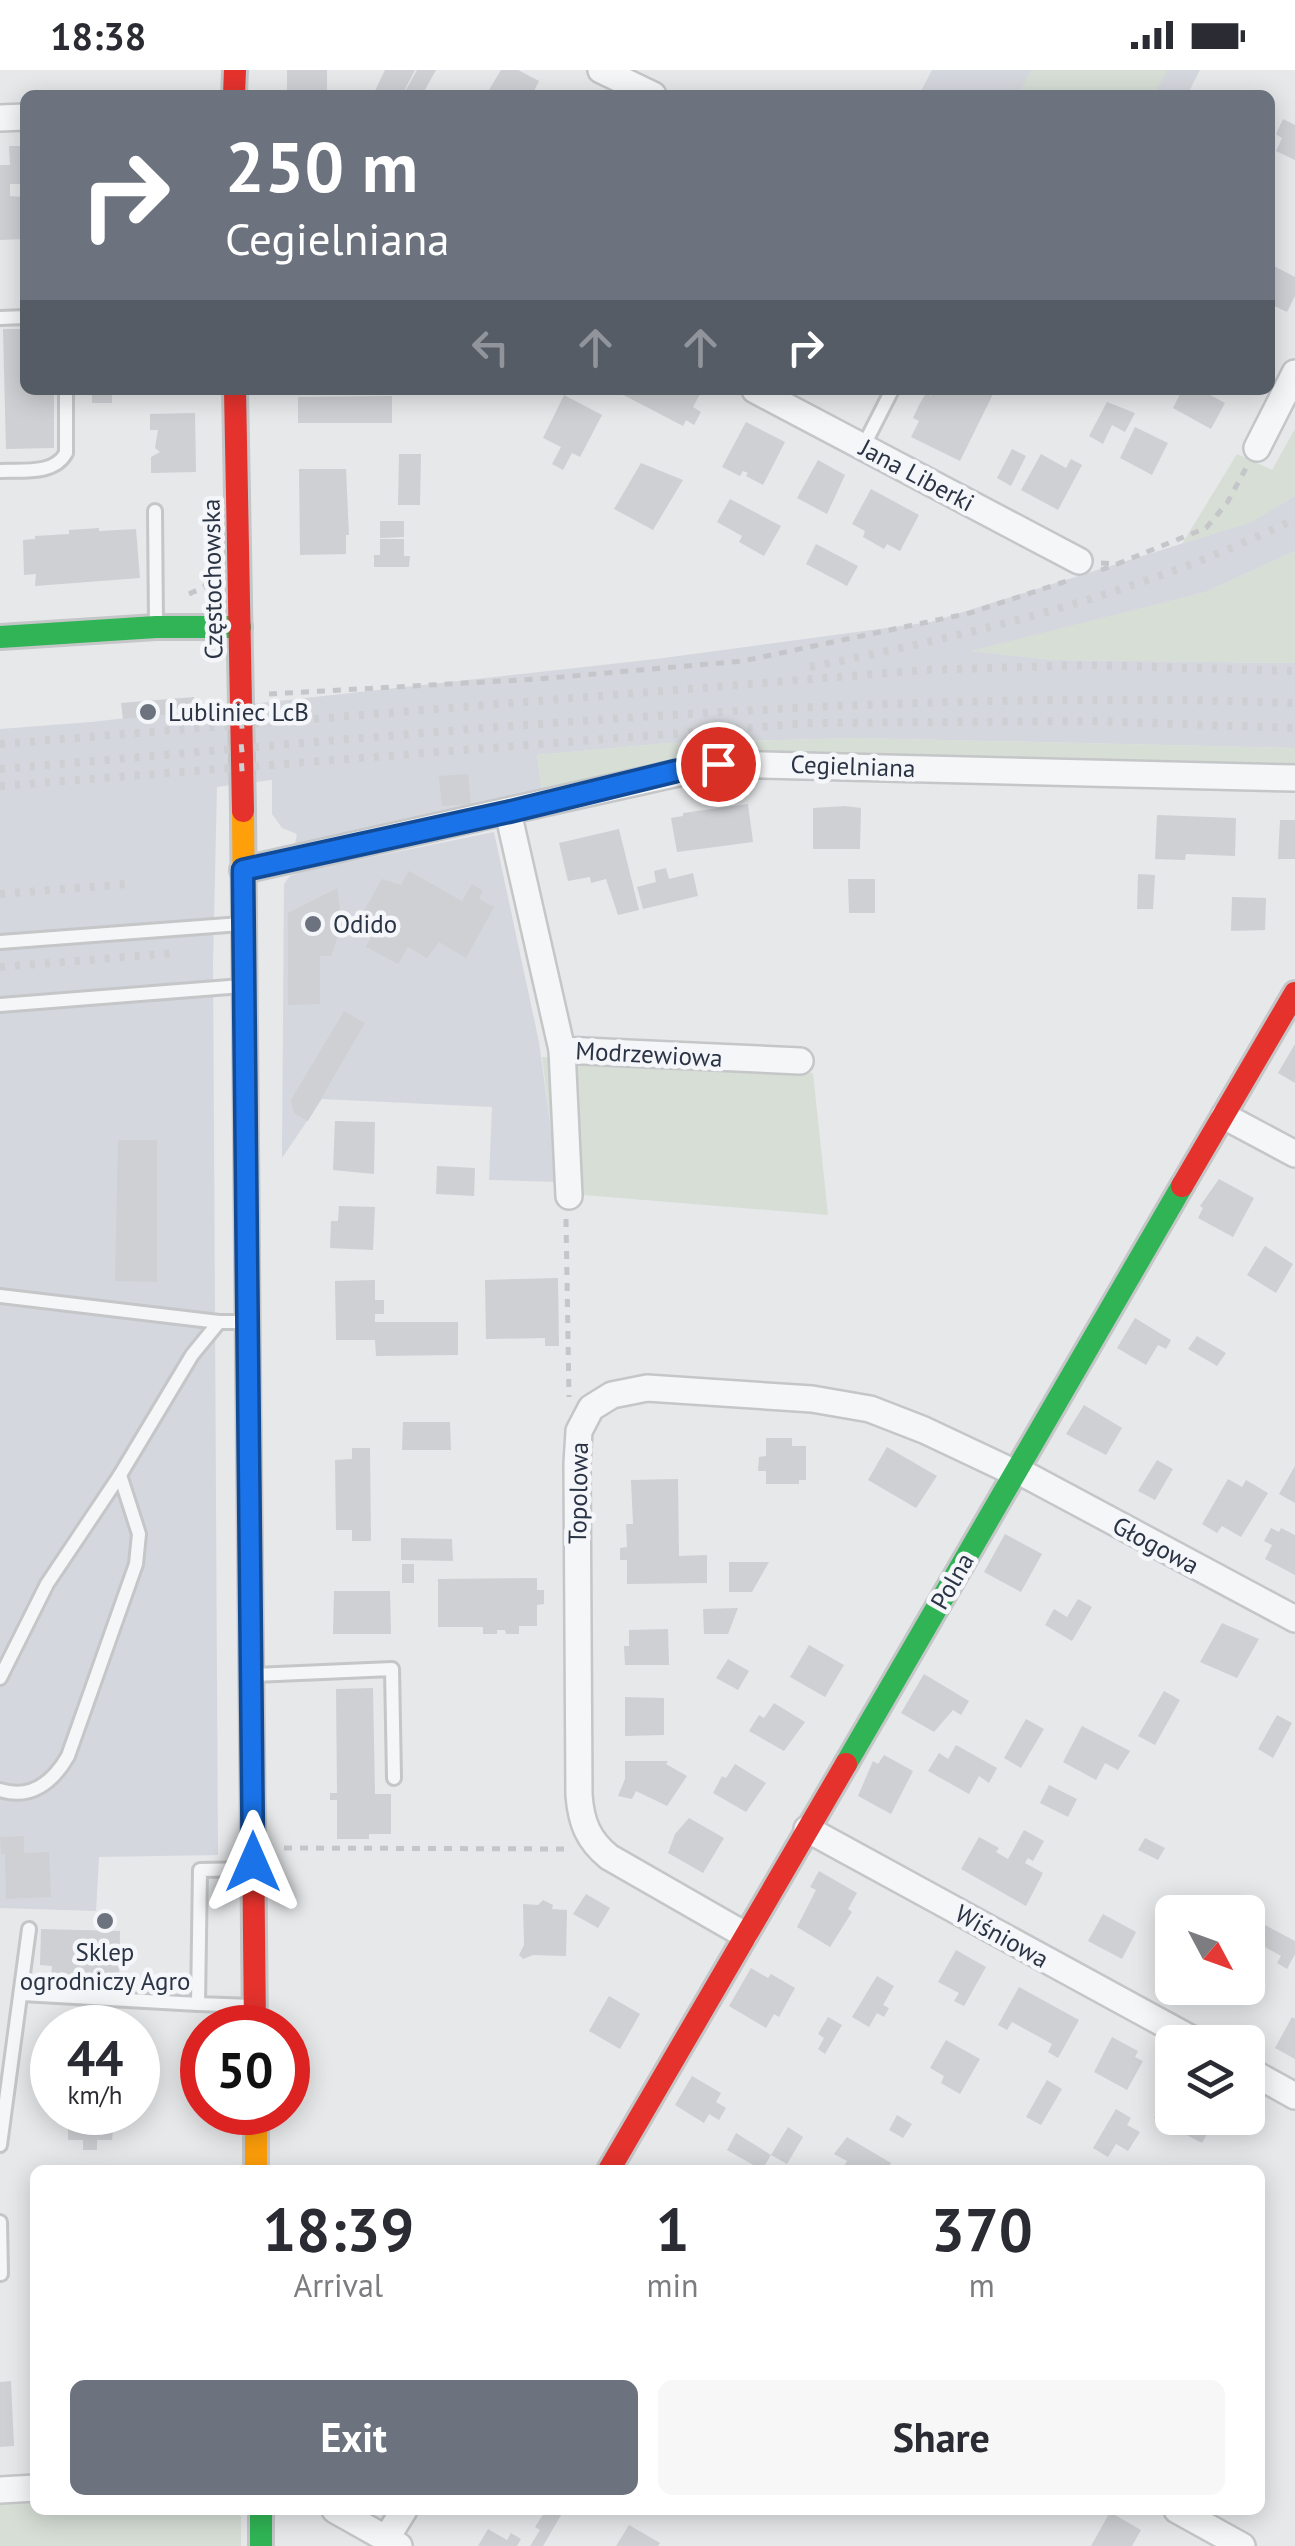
<!DOCTYPE html>
<html lang="en">
<head>
<meta charset="utf-8">
<style>
  :root { --surface:#fff; --page:#f7f7f7; --text:#2b2b33; --muted:#7c7c81; --accent:#6c737f }
  body { margin:0; font-family:"PT Sans",sans-serif; background:var(--page); color:var(--text); height:100vh; display:flex; flex-direction:column; font-size:38px; white-space:nowrap }
  * { box-sizing:border-box; margin:0 }
  p { font-size:32px; color:var(--muted) }
  .icon { flex:none; width:55px; height:55px; fill:none; stroke:currentColor; stroke-width:2; stroke-linecap:round; stroke-linejoin:round }
  .map { position:relative; flex:1; overflow:hidden }
  .panel { position:absolute; left:30px; top:2095px; width:1235px; height:350px; display:flex; flex-direction:column; background:var(--surface); border-radius:15px; box-shadow:0 5px 25px #0003 }
  .panel>* { flex:none }
  .top-card { position:absolute; left:20px; top:20px; width:1255px; height:305px; border-radius:15px; box-shadow:0 5px 25px #0003; background:#6c737f; color:#fff; overflow:hidden }
  .needle { width:65px; rotate:131deg }
  .tools { position:absolute; left:1155px; top:1825px; display:grid; gap:20px }
  .tools a { display:grid; place-items:center; width:110px; height:110px; border-radius:15px; background:var(--surface); box-shadow:0 5px 25px #0003; font-size:50px }
  .speed { position:absolute; left:30px; top:1935px; display:flex; gap:20px; font-size:50px; font-weight:700; text-align:center }
  .speed>* { display:grid; place-content:center; width:130px; height:130px; border-radius:50%; background:var(--surface); box-shadow:0 5px 25px #0003; line-height:1 }
  .speed small { font-size:25px; font-weight:400 }
  .speed .limit { border:15px solid #d22; background:#fff; color:#111 }
  .pin { position:absolute; display:grid; place-items:center; width:85px; height:85px; color:#fff; margin:-42px; border:5px solid #fff; border-radius:50%; box-shadow:0 2px 10px #0007 }
  .me { position:absolute; width:110px; margin:-55px; rotate:0deg; stroke-linejoin:round; filter:drop-shadow(0 0 8px #0008) }
  .turn { display:flex; align-items:center; gap:35px; height:210px; padding:0 40px; font-size:45px }
  .turn .icon { width:130px; height:130px; stroke-width:2.5 }
  .turn b { display:block; font-size:70px; line-height:85px }
  .lanes { display:flex; align-items:center; height:95px; padding:0 40px; background:#0003; justify-content:center; gap:50px; direction:ltr }
  .lanes .off { opacity:.35 }
  .eta { display:flex; justify-content:space-evenly; align-items:center; height:170px; text-align:center }
  .eta b { font-size:60px; font-weight:700; line-height:70px }
  .primary-button { display:flex; gap:20px; margin-top:auto; padding:20px 40px }
  .primary-button a { flex:1; height:115px; border-radius:15px; background:var(--accent); color:#fff; font-size:40px; font-weight:700; line-height:115px; text-align:center }
  .primary-button a+a { background:var(--page); color:var(--text) }
  .status { display:flex; justify-content:space-between; align-items:center; height:70px; padding:0 50px; background:var(--surface); direction:ltr }
  .status svg { height:28px; fill:currentColor }
  .map>svg:first-child { display:block }
  .built { fill:#d4d7dd }
  .green { fill:#d6ded6 }
  .building { fill:#ced0d3 }
  .lines { fill:none; stroke-linecap:round; stroke-linejoin:round }
  .lane-casing { stroke:#c4c6c8; stroke-width:18 }
  .street-casing { stroke:#c4c6c8; stroke-width:30 }
  .fast-casing { stroke:#c4c6c8; stroke-width:28 }
  .slow-casing { stroke:#c4c6c8; stroke-width:28 }
  .jam-casing { stroke:#c4c6c8; stroke-width:28 }
  .path { stroke:#c5c6ca; stroke-width:5; stroke-dasharray:8 8; stroke-linecap:butt }
  .lane { stroke:#f5f6f7; stroke-width:12 }
  .street { stroke:#f5f6f7; stroke-width:25 }
  .fast { stroke:#30b455; stroke-width:22 }
  .slow { stroke:#ff9f0a; stroke-width:22 }
  .jam { stroke:#e5322d; stroke-width:22 }
  .rail { stroke:#cecfd2; stroke-width:8; stroke-dasharray:5 10; stroke-linecap:butt }
  .route-casing { stroke:#114b97; stroke-width:25 }
  .route { stroke:#1a73e8; stroke-width:18 }
  .poi-dot { fill:#6c737f; stroke:#f4f6f9; stroke-width:4 }
  .labels { text-anchor:middle; stroke-width:9; stroke-linejoin:round; paint-order:stroke }
  .street-label { font-size:25px; fill:#2b3445; stroke:#f4f6f9 }
  .poi-label { font-size:25px; fill:#2b3445; stroke:#f4f6f9; text-anchor:start }
</style>
</head>
<body>
<div class="status"><b>18:38</b><svg viewBox="0 0 49 12"><path d="M0 12V9h3v3zM5 12V6h3v6zM10 12V3h3v9zM15 12V0h3v12zM26 1h20v11H26zM47 4h2v5h-2z"/></svg></div>
<div class="map">
<svg width="1295" height="2476" viewBox="0 0 1295 2476">
  <rect width="100%" height="100%" fill="#e6e8ea"/>
  <g class="built">
    <polygon points="932,0 1200,0 1187,25 919,25"/>
    <polygon points="1295,426 1295,481 1206,522 973,581 1054,590 1295,593 1295,678 858,668 669,673 537,685 542,722 311,774 295,774 297,764 282,758 272,744 272,710 217,717 213,893 218,1785 99,1787 96,1841 0,1838 0,659 91,652 656,589 931,552 1251,452"/>
    <polygon points="494,762 539,972 558,1112 489,1110 492,1037 322,1029 282,1088 284,814 290,806 304,801"/>
  </g>
  <g class="green">
    <polygon points="1031,0 1167,0 1155,25 1018,25"/>
    <polygon points="1295,359 1295,426 1252,452 1182,474 1237,384 1272,400"/>
    <polygon points="1295,481 1295,593 1054,590 970,581 1206,522"/>
    <polygon points="858,668 1295,678 1295,696 812,682 698,687 633,698 542,722 537,685 669,673"/>
    <polygon points="542,987 813,1003 828,1145 559,1123"/>
    <polygon points="35,2427 35,2440 235,2440 241,2446 241,2476 0,2476 0,2429"/>
  </g>
  <g class="building">
    <rect x="287" y="0" width="40" height="25"/>
    <polygon points="385,0 415,0 402,25 373,25"/>
    <polygon points="417,0 436,0 422,25 403,25"/>
    <polygon points="501,0 518,0 539,11 532,25 486,25"/>
    <polygon points="1283,49 1295,55 1295,90 1276,81 1282,68 1276,64"/>
    <polygon points="9,76 25,76 25,114 10,114 10,126 25,127 25,169 0,170 0,95 10,95"/>
    <polygon points="1270,194 1295,207 1295,226 1287,242 1270,234"/>
    <polygon points="3,259 25,259 25,320 54,320 54,378 6,379"/>
    <rect x="92" y="320" width="20" height="13"/>
    <polygon points="614,320 692,320 700,324 693,337 701,342 694,355 686,350 683,356"/>
    <polygon points="935,320 995,320 960,391 911,367 919,351 913,348 919,335 926,323 931,326"/>
    <polygon points="1182,320 1201,320 1225,333 1211,359 1173,338"/>
    <polygon points="564,325 602,345 580,387 572,383 563,400 552,394 561,377 543,368"/>
    <polygon points="392,326 392,353 298,353 298,327"/>
    <polygon points="1107,332 1135,343 1125,362 1112,355 1103,374 1089,366"/>
    <polygon points="195,343 196,402 151,403 151,387 160,382 155,378 158,360 150,360 150,344"/>
    <polygon points="746,352 785,372 763,415 746,406 748,403 743,401 740,406 722,397"/>
    <polygon points="1135,357 1168,373 1152,405 1120,388"/>
    <polygon points="1012,379 1026,386 1011,416 997,408"/>
    <polygon points="399,384 421,384 420,435 398,435"/>
    <polygon points="1041,384 1066,398 1071,389 1082,395 1058,440 1021,420"/>
    <polygon points="818,390 845,405 827,444 797,428"/>
    <polygon points="641,393 683,410 653,460 614,439"/>
    <polygon points="299,399 346,399 349,465 346,465 346,484 300,485"/>
    <polygon points="871,419 919,445 900,481 887,474 884,479 863,467 865,461 852,454"/>
    <polygon points="730,429 781,456 764,486 739,472 742,466 717,452"/>
    <polygon points="380,451 404,451 404,467 380,468"/>
    <polygon points="99,458 99,461 136,459 140,508 35,516 36,504 24,505 23,470 35,469 35,466 69,464 69,460"/>
    <polygon points="380,469 404,469 404,486 410,486 409,497 374,497 374,485 380,485"/>
    <polygon points="816,474 858,496 847,516 806,494"/>
    <polygon points="194,627 194,637 173,639 173,644 123,649 121,633"/>
    <polygon points="468,704 471,734 442,736 439,706"/>
    <polygon points="748,734 753,772 677,782 671,748 683,746 683,743"/>
    <polygon points="845,736 861,738 860,779 813,779 813,738"/>
    <polygon points="1157,745 1236,748 1235,786 1186,784 1185,790 1155,789"/>
    <polygon points="1280,750 1295,750 1295,789 1278,789"/>
    <polygon points="619,759 639,840 618,845 606,809 591,813 590,807 568,811 559,773"/>
    <polygon points="666,798 669,809 693,803 698,826 643,839 637,817 656,812 654,801"/>
    <polygon points="409,801 462,831 472,814 483,821 479,829 494,837 466,888 439,872 427,888 408,877 398,894 366,877 375,859 359,850 382,809 401,815"/>
    <polygon points="1138,804 1155,805 1153,839 1137,839"/>
    <polygon points="848,809 875,809 875,843 849,843"/>
    <polygon points="337,818 342,854 331,886 320,886 320,934 288,935 288,843"/>
    <polygon points="1232,827 1266,828 1265,860 1231,861"/>
    <polygon points="344,941 365,953 308,1051 294,1043 291,1030"/>
    <polygon points="1295,974 1295,1013 1278,1003"/>
    <polygon points="335,1051 375,1052 374,1104 333,1100"/>
    <polygon points="118,1070 157,1070 157,1212 115,1211"/>
    <polygon points="437,1096 475,1098 474,1126 436,1124"/>
    <polygon points="1219,1109 1254,1128 1233,1167 1198,1148 1203,1138 1200,1136"/>
    <polygon points="339,1136 375,1137 373,1180 330,1178 331,1151 338,1151"/>
    <polygon points="1265,1176 1293,1194 1276,1223 1247,1205"/>
    <polygon points="558,1208 559,1276 545,1276 545,1268 486,1269 485,1210"/>
    <polygon points="375,1210 375,1230 384,1230 384,1244 375,1244 375,1252 458,1252 458,1285 376,1286 375,1270 336,1270 335,1211"/>
    <polygon points="1135,1248 1171,1270 1166,1279 1158,1275 1146,1295 1117,1278"/>
    <polygon points="1197,1266 1226,1283 1217,1296 1188,1279"/>
    <polygon points="1084,1335 1122,1358 1106,1385 1066,1364"/>
    <polygon points="403,1352 450,1352 451,1380 402,1380"/>
    <polygon points="766,1368 792,1368 792,1376 806,1376 806,1410 799,1410 799,1414 766,1414 766,1401 758,1401 759,1387 766,1386"/>
    <polygon points="887,1377 937,1406 916,1438 868,1410"/>
    <polygon points="352,1378 370,1378 371,1471 352,1471 352,1460 336,1460 335,1390 352,1389"/>
    <polygon points="1157,1390 1173,1399 1155,1430 1138,1421"/>
    <polygon points="1295,1396 1295,1433 1279,1424"/>
    <polygon points="678,1409 679,1486 707,1485 707,1513 627,1514 627,1490 620,1490 620,1478 627,1477 626,1454 633,1454 631,1410"/>
    <polygon points="1228,1409 1242,1417 1246,1410 1268,1423 1241,1467 1222,1456 1217,1463 1202,1454"/>
    <polygon points="1271,1458 1279,1462 1281,1458 1295,1465 1295,1505 1265,1489 1272,1475 1264,1471"/>
    <polygon points="1005,1464 1042,1484 1021,1522 984,1502"/>
    <polygon points="401,1468 452,1469 453,1491 401,1490"/>
    <polygon points="729,1492 769,1492 752,1522 729,1522"/>
    <rect x="402" y="1494" width="12" height="19"/>
    <polygon points="537,1508 537,1520 544,1520 544,1534 537,1535 537,1556 519,1556 519,1564 506,1564 505,1560 497,1560 497,1564 483,1564 483,1557 438,1557 438,1509"/>
    <polygon points="334,1521 390,1521 391,1564 333,1564"/>
    <polygon points="1078,1529 1092,1537 1072,1571 1045,1555 1054,1539 1067,1547"/>
    <polygon points="738,1538 728,1564 704,1564 703,1539"/>
    <polygon points="1222,1553 1259,1569 1237,1608 1200,1592"/>
    <polygon points="668,1559 669,1595 625,1595 624,1576 629,1576 629,1560"/>
    <polygon points="809,1575 844,1595 825,1627 790,1607"/>
    <polygon points="728,1589 749,1601 738,1620 716,1608"/>
    <polygon points="924,1604 969,1631 961,1645 953,1640 934,1662 901,1643"/>
    <polygon points="373,1618 375,1724 391,1724 391,1764 369,1764 369,1769 337,1769 337,1730 330,1730 330,1723 337,1723 336,1619"/>
    <polygon points="1164,1621 1180,1630 1155,1675 1138,1666"/>
    <polygon points="625,1627 664,1628 664,1665 625,1666"/>
    <polygon points="774,1633 805,1652 784,1681 749,1661 759,1645 764,1648"/>
    <polygon points="1277,1645 1292,1653 1273,1688 1258,1679"/>
    <polygon points="1026,1649 1044,1659 1021,1698 1004,1688"/>
    <polygon points="1082,1656 1130,1681 1118,1700 1105,1693 1096,1710 1063,1692"/>
    <polygon points="956,1675 997,1698 989,1713 979,1706 969,1724 928,1701 939,1683 948,1689"/>
    <polygon points="884,1685 913,1701 891,1744 858,1726 873,1691 878,1694"/>
    <polygon points="625,1691 668,1691 666,1694 687,1706 667,1736 636,1721 632,1729 618,1726 625,1709"/>
    <polygon points="735,1694 766,1713 746,1742 713,1723 722,1706 726,1708"/>
    <polygon points="1049,1715 1077,1729 1068,1747 1040,1733"/>
    <polygon points="689,1748 724,1768 703,1803 668,1783 675,1764"/>
    <polygon points="1024,1760 1044,1771 1033,1791 1028,1788 1025,1793 1043,1803 1026,1836 961,1799 979,1767 999,1778 996,1782 1008,1789"/>
    <polygon points="24,1766 24,1783 49,1782 51,1827 6,1829 5,1784 1,1784 0,1767"/>
    <polygon points="1145,1768 1165,1778 1158,1790 1138,1780"/>
    <polygon points="819,1801 857,1823 848,1839 852,1842 830,1877 797,1857 816,1820 810,1817"/>
    <polygon points="586,1824 610,1838 598,1858 573,1844"/>
    <polygon points="543,1830 553,1835 552,1839 567,1840 566,1886 533,1885 523,1889 519,1885 524,1875 523,1834 538,1835"/>
    <polygon points="1103,1844 1136,1862 1122,1889 1088,1871"/>
    <polygon points="1265,1855 1295,1871 1295,1884 1287,1899 1277,1893 1281,1886 1256,1872"/>
    <polygon points="41,1859 120,1861 119,1917 51,1915 52,1896 40,1895"/>
    <polygon points="956,1880 986,1897 964,1936 954,1931 959,1923 938,1912"/>
    <polygon points="751,1898 768,1908 771,1904 795,1918 779,1947 774,1944 766,1958 729,1936"/>
    <polygon points="877,1906 894,1916 883,1935 889,1938 884,1947 877,1943 869,1957 852,1947"/>
    <polygon points="1019,1917 1079,1950 1058,1988 1048,1982 1052,1974 1012,1952 1007,1960 998,1955"/>
    <polygon points="609,1926 640,1944 620,1979 589,1961"/>
    <polygon points="828,1947 842,1955 825,1984 818,1979 824,1968 818,1964"/>
    <polygon points="1292,1947 1295,1949 1295,1989 1275,1978"/>
    <polygon points="1112,1967 1138,1981 1135,1987 1143,1991 1127,2020 1094,2002"/>
    <polygon points="946,1970 980,1989 960,2024 941,2013 944,2006 930,1998"/>
    <polygon points="692,2006 721,2023 716,2032 726,2038 719,2050 709,2044 704,2053 675,2035"/>
    <polygon points="1047,2010 1062,2019 1041,2055 1026,2047"/>
    <polygon points="1172,2014 1172,2048 1208,2048 1214,2051 1202,2073 1154,2048"/>
    <polygon points="1116,2039 1131,2048 1127,2055 1140,2062 1128,2081 1116,2074 1108,2087 1093,2078"/>
    <polygon points="68,2042 115,2042 112,2070 97,2070 97,2080 83,2080 83,2070 68,2070"/>
    <polygon points="897,2045 912,2054 903,2068 889,2060"/>
    <polygon points="788,2057 803,2067 787,2094 771,2085 762,2100 727,2080 736,2063 771,2085"/>
    <polygon points="847,2067 891,2093 887,2100 843,2098 847,2091 834,2084"/>
    <polygon points="11,2311 14,2376 0,2377 0,2312"/>
    <polygon points="546,2440 564,2440 543,2476 530,2476 540,2460 535,2457"/>
    <polygon points="1110,2442 1141,2460 1132,2476 1091,2476"/>
    <polygon points="629,2455 660,2473 658,2476 616,2476"/>
    <polygon points="488,2459 507,2470 511,2463 521,2469 517,2476 478,2476"/>
  </g>
  <g class="lines">
    <defs>
      <g id="lane">
        <polyline points="0,248 25,247"/>
        <polyline points="863,377 892,320"/>
        <path d="M0,401c23,-1 54,4 66,-18v-63"/>
        <polyline points="155,441 156,554"/>
        <polyline points="0,872 241,854"/>
        <polyline points="0,935 242,916"/>
        <polyline points="0,1226 219,1252"/>
        <polyline points="254,1605 392,1599 394,1708"/>
        <polyline points="0,1608 47,1514 120,1405 192,1285 219,1252 245,1252"/>
        <path d="M0,1720c31,10 53,-8 68,-34l68,-192 3,-30 -19,-59"/>
        <polyline points="22,1924 198,1934"/>
        <polyline points="252,1936 198,1934 200,1800 252,1799"/>
        <polyline points="0,2075 29,1859"/>
        <polyline points="0,2152 1,2204"/>
      </g>
      <g id="street">
        <polyline points="601,0 653,25"/>
        <polyline points="0,48 25,47"/>
        <polyline points="755,320 1079,491"/>
        <polyline points="1257,378 1295,303"/>
        <polyline points="508,742 562,980 800,991"/>
        <polyline points="243,800 718,694 1295,708"/>
        <polyline points="562,980 569,1126"/>
        <polyline points="1224,1046 1295,1084"/>
        <polyline points="1017,1400 1295,1549"/>
        <polyline points="807,1759 1197,1972"/>
        <path d="M745,1865l-136,-78c-21,-17 -28,-35 -30,-62l-2,-331 2,-33 12,-23 21,-13 35,-7 165,11 58,10 54,21 91,43"/>
        <polyline points="1248,2000 1295,2026"/>
        <polyline points="0,2420 35,2418"/>
        <polyline points="335,2440 399,2476"/>
        <polyline points="1177,2440 1242,2476"/>
        <polyline points="386,2469 404,2440"/>
      </g>
      <g id="fast">
        <polyline points="0,567 156,557 240,557"/>
        <polyline points="846,1694 1182,1116"/>
        <polyline points="261,2440 261,2476"/>
      </g>
      <g id="slow">
        <polyline points="243,741 248,1295"/>
        <polyline points="256,2042 256,2100"/>
      </g>
      <g id="jam">
        <polyline points="234,25 235,0"/>
        <polyline points="235,320 243,741"/>
        <polyline points="1182,1116 1295,923"/>
        <polyline points="248,1295 255,1958"/>
        <polyline points="609,2100 846,1694"/>
      </g>
    </defs>
    <use href="#lane" class="lane-casing"/>
    <use href="#street" class="street-casing"/>
    <use href="#fast" class="fast-casing"/>
    <use href="#slow" class="slow-casing"/>
    <use href="#jam" class="jam-casing"/>
    <g class="path">
      <polyline points="1101,493 1117,494 1206,458 1227,433 1246,398"/>
      <polyline points="1101,500 1117,494"/>
      <polyline points="189,524 204,517 208,511"/>
      <polyline points="269,624 538,609 743,591 970,543 1067,511"/>
      <polyline points="566,1149 569,1327"/>
      <polyline points="284,1778 568,1779"/>
    </g>
    <use href="#lane" class="lane"/>
    <use href="#street" class="street"/>
    <use href="#fast" class="fast"/>
    <use href="#slow" class="slow"/>
    <use href="#jam" class="jam"/>
    <g class="rail">
      <path d="M810,597c167,-33 331,-73 485,-148"/>
      <polyline points="0,674 925,600 1087,595 1295,601"/>
      <path d="M0,699c431,-36 862,-82 1295,-66"/>
      <polyline points="0,716 811,653 1091,651 1295,658"/>
      <polyline points="0,824 127,814"/>
      <polyline points="0,897 177,883"/>
    </g>
  </g>
  <g class="lines">
    <defs>
      <polyline id="route" points="253,1792 243,800 508,742 676,701 718,694"/>
    </defs>
    <use href="#route" class="route-casing"/>
    <use href="#route" class="route"/>
  </g>
  <g class="poi-dot">
    <circle cx="148" cy="642" r="10"/>
    <circle cx="313" cy="854" r="10"/>
    <circle cx="105" cy="1851" r="10"/>
  </g>
  <g class="labels">
    <g class="street-label">
      <text transform="translate(917 405) rotate(28)" y="9">Jana Liberki</text>
      <text transform="translate(212 509) rotate(-91)" y="9">Częstochowska</text>
      <text transform="translate(853 696) rotate(2)" y="9">Cegielniana</text>
      <text transform="translate(649 984) rotate(3)" y="9">Modrzewiowa</text>
      <text transform="translate(578 1423) rotate(-89)" y="9">Topolowa</text>
      <text transform="translate(1156 1475) rotate(28)" y="9">Głogowa</text>
      <text transform="translate(952 1511) rotate(-60)" y="9">Polna</text>
      <text transform="translate(1002 1866) rotate(29)" y="9">Wiśniowa</text>
    </g>
    <g class="poi-label">
      <text x="168" y="651">Lubliniec LcB</text>
      <text x="333" y="863">Odido</text>
      <text x="105" y="1891" text-anchor="middle">Sklep<tspan x="105" dy="29">ogrodniczy Agro</tspan></text>
    </g>
  </g>
</svg>
<div class="tools">
<a><svg class="needle" viewBox="-14 -14 28 28"><path d="M0-13l5 13h-10z" fill="#e53935"/><path d="M0 13l5-13h-10z" fill="#7c7c81"/></svg></a>
<a><svg class="icon" aria-label="layers" viewBox="0 0 24 24"><path d="M12 4l9 5-9 5-9-5zM3 14l9 5 9-5"/></svg></a>
</div>
<div class="speed"><div>44<small>km/h</small></div><div class="limit">50</div></div>
<div class="pin" style="left:718px;top:694px;background:#d93025"><svg class="icon" aria-label="arrive" viewBox="0 0 24 24"><path d="M6 21V4h12l-3 4 3 4H6"/></svg></div>
<svg class="me" style="left:253px;top:1792px" viewBox="-20 -20 40 40"><path d="M0-17L14 15 0 8-14 15z" fill="#1a73e8" stroke="#fff" stroke-width="4"/></svg>
<div class="top-card">
<div class="turn"><svg class="icon" aria-label="right" viewBox="0 0 24 24"><path d="M7 20v-9h11M14 6l5 5-5 5"/></svg><div><b>250 m</b>Cegielniana</div></div>
<div class="lanes"><svg class="icon off" aria-label="left" viewBox="0 0 24 24"><path d="M17 20v-9H6M10 6l-5 5 5 5"/></svg><svg class="icon off" aria-label="ahead" viewBox="0 0 24 24"><path d="M12 20V5M6 11l6-6 6 6"/></svg><svg class="icon off" aria-label="ahead" viewBox="0 0 24 24"><path d="M12 20V5M6 11l6-6 6 6"/></svg><svg class="icon" aria-label="right" viewBox="0 0 24 24"><path d="M7 20v-9h11M14 6l5 5-5 5"/></svg></div>
</div>
<section class="panel">
<div class="eta">
<div><b>18:39</b><p>Arrival</p></div>
<div><b>1</b><p>min</p></div>
<div><b>370</b><p>m</p></div>
</div>
<div class="primary-button"><a>Exit</a><a>Share</a></div>
</section>
</div>
</body>
</html>
